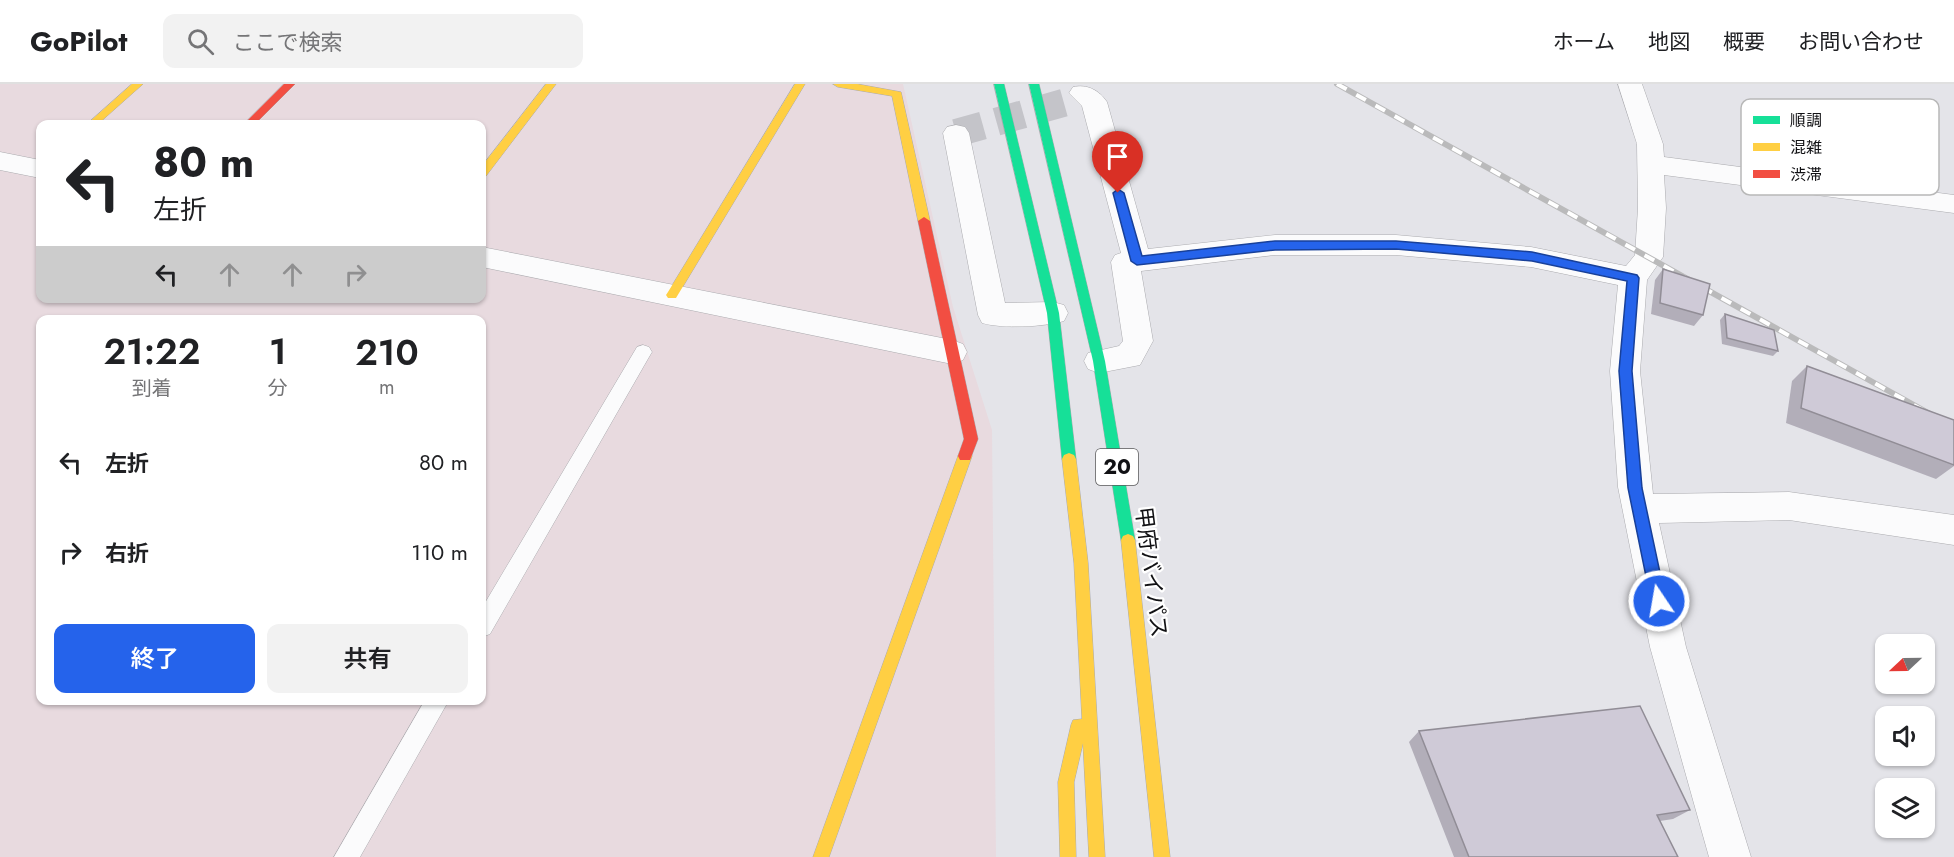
<!DOCTYPE html>
<html lang="ja">
<head>
<meta charset="utf-8">
<style>
  :root { --surface:#fff; --page:#f2f2f2; --text:#202124; --muted:#757577; --line:#e0e0e0; --accent:#2563eb }
  body { margin:0; font-family:Jost,"Noto Sans JP",sans-serif; background:var(--page); color:var(--text); height:100vh; display:flex; flex-direction:column; font-size:22px; white-space:nowrap }
  * { box-sizing:border-box; margin:0 }
  p { font-size:20px; color:var(--muted) }
  .icon { flex:none; width:33px; height:33px; fill:none; stroke:currentColor; stroke-width:2; stroke-linecap:round; stroke-linejoin:round }
  .map { position:relative; flex:1; overflow:hidden }
  .details { position:absolute; left:36px; top:231px; width:450px; height:390px; display:flex; flex-direction:column; background:var(--surface); border-radius:12px; box-shadow:0 2px 4px #0004 }
  .details>* { flex:none }
  .hud { position:absolute; left:36px; top:36px; width:450px; height:183px; border-radius:12px; box-shadow:0 2px 4px #0004; background:#fff; color:var(--text); overflow:hidden }
  .needle { width:39px; rotate:248deg }
  .buttons { position:absolute; left:1875px; top:550px; display:grid; gap:12px }
  .buttons a { display:grid; place-items:center; width:60px; height:60px; border-radius:12px; background:var(--surface); box-shadow:0 2px 4px #0004; font-size:30px }
  .pin { position:absolute; display:grid; place-items:center; width:51px; height:51px; color:#fff; margin:-62px -26px; border-radius:50% 50% 50% 0; rotate:-45deg; box-shadow:0 0 6px #0007 }
  .pin .icon { rotate:45deg }
  .me { position:absolute; width:66px; margin:-33px; rotate:348deg; stroke-linejoin:round; filter:drop-shadow(0 0 4px #0008) }
  .turn { display:flex; align-items:center; gap:21px; height:126px; padding:0 18px; font-size:27px }
  .turn .icon { width:78px; height:78px; stroke-width:2.5 }
  .turn b { display:block; font-size:42px; line-height:51px }
  .lanes { display:flex; align-items:center; height:57px; padding:0 18px; background:#0003; justify-content:center; gap:30px; direction:ltr }
  .lanes .off { opacity:.35 }
  .eta { display:flex; justify-content:space-evenly; align-items:center; height:102px; text-align:center }
  .eta b { font-size:36px; font-weight:600; line-height:42px }
  .cta { display:flex; gap:12px; margin-top:auto; padding:12px 18px }
  .cta a { flex:1; height:69px; border-radius:12px; background:var(--accent); color:#fff; font-size:24px; font-weight:600; line-height:69px; text-align:center }
  .cta a+a { background:var(--page); color:var(--text) }
  ul { padding:0; list-style:none }
  li { display:flex; align-items:center; gap:18px; height:90px; padding:0 18px }
  li div { flex:1 }
  li b { display:block; font-size:22px }
  li em { font-style:normal }
  header { display:flex; align-items:center; gap:36px; box-sizing:border-box; height:84px; padding:0 30px; background:var(--surface); border-bottom:2px solid var(--line) }
  header strong { font-size:28px }
  nav { display:flex; gap:33px; margin-inline-start:auto; font-size:21px }
  .search { width:420px; height:54px; background:var(--page); display:flex; align-items:center; gap:15px; box-sizing:border-box; padding:0 21px; border-radius:12px; color:var(--muted); font-size:22px }
  .map>svg:first-child { display:block }
  .commercial { fill:#e8dadf; fill-rule:evenodd }
  .lines { fill:none; stroke-linecap:round; stroke-linejoin:round }
  .street-tunnel { stroke:#c4c4c9; stroke-width:28; stroke-dasharray:28 14; stroke-linecap:butt }
  .lane-casing { stroke:#ababaf; stroke-width:1 }
  .street-casing { stroke:#ababaf; stroke-width:1 }
  .fast-casing { stroke:#ababaf; stroke-width:1 }
  .slow-casing { stroke:#ababaf; stroke-width:1 }
  .jam-casing { stroke:#ababaf; stroke-width:1 }
  .lane { fill:#fbfbfc; fill-rule:evenodd }
  .street { fill:#fbfbfc; fill-rule:evenodd }
  .fast { fill:#16e098; fill-rule:evenodd }
  .slow { fill:#ffcf43; fill-rule:evenodd }
  .jam { fill:#f24e42; fill-rule:evenodd }
  .rail-far1-casing { stroke:#bababb; stroke-width:6 }
  .rail-casing { stroke:#bababb; stroke-width:8 }
  .rail-far1 { stroke:#fff; stroke-width:4; stroke-dasharray:11; stroke-linecap:butt }
  .rail { stroke:#fff; stroke-width:5; stroke-dasharray:15; stroke-linecap:butt }
  .wall { fill:#b2aeb9 }
  .building { fill:#cfcad7; stroke:#918d96; stroke-width:1.5 }
  .route { fill:#2563eb; stroke:#184099; stroke-width:1.5 }
  .labels { text-anchor:middle; stroke-width:4.5; stroke-linejoin:round; paint-order:stroke }
  .shield { fill:#fff; stroke:#58585a; stroke-width:1.5 }
  .shield-label { font-size:21px; font-weight:bold; fill:#111114 }
  .street-label { font-size:22px; fill:#111114; stroke:#fff }
  .key { fill:#fff; stroke:#b8b8b8; stroke-width:1.5 }
  .key-label { font-size:16px; fill:#111114 }
</style>
</head>
<body>
<header>
<strong>GoPilot</strong>
<div class="search"><svg class="icon" aria-label="search" viewBox="0 0 24 24"><circle cx="10" cy="10" r="6"/><path d="M15 15l6 6"/></svg>ここで検索</div>
<nav><a>ホーム</a><a>地図</a><a>概要</a><a>お問い合わせ</a></nav>
</header>
<div class="map">
<svg width="1954" height="773" viewBox="0 0 1954 773">
  <rect width="100%" height="100%" fill="#e4e4e9"/>
  <path class="commercial" d="M0,0h903l50,223 39,123 4,427h-996zM40,40h442v174h-442zM40,236h442v380h-442z"/>
  <g class="lines">
    <polyline class="street-tunnel" points="956,49 1074,16"/>
    <defs>
      <g id="lane">
        <polygon points="643,261 649,263 652,268 649,273 490,550 482,553 482,524 637,263"/>
        <polygon points="425,616 449,616 360,773 334,773"/>
      </g>
      <g id="street">
        <path d="M1618,0h24l21,60 1,13 290,38v18l-290,-38 2,33 -3,49 -16,23 -7,91 13,123 136,-2 165,23v30l-165,-25 -130,3 27,124 65,210h-42l-59,-210 -32,-160 -8,-116 8,-86 -87,-18 -135,-12h-121l-134,16 12,70 -13,24 -41,8 -11,-4 -4,-8 4,-8 31,-7 4,-5 -12,-79 4,-7 6,-2 -39,-147 -13,-13 4,-6c14,-3 26,3 34,15l41,147 127,-14h121l135,12 95,19 9,-11 3,-47 -1,-64z"/>
        <path d="M956,41l9,2 4,6 36,170 48,-1 11,3 4,8 -4,8c-21,6 -61,8 -82,2l-4,-8 -35,-182 4,-6z"/>
        <polygon points="0,68 40,76 40,94 0,86"/>
        <polygon points="482,163 952,256 963,260 967,268 963,276 952,280 482,183"/>
      </g>
      <g id="fast">
        <polygon points="994,0 1004,0 1059,229 1076,375 1074,379 1064,379 1062,375 1047,229"/>
        <polygon points="1029,0 1039,0 1105,277 1135,456 1133,460 1128,462 1123,460 1121,456 1093,277"/>
      </g>
      <g id="slow">
        <polygon points="132,0 143,0 98,40 87,40"/>
        <polygon points="546,0 556,0 486,92 482,93 482,82"/>
        <polygon points="795,0 805,0 676,214 668,214 666,211 668,208"/>
        <polygon points="833,0 857,0 901,8 930,137 928,140 924,141 918,137 892,12 838,3"/>
        <polygon points="965,367 970,368 972,372 829,773 813,773 958,372 960,368"/>
        <polygon points="1069,369 1074,371 1076,375 1088,479 1105,773 1089,773 1083,659 1074,698 1076,773 1060,773 1058,698 1071,641 1073,636 1082,635 1074,479 1062,375 1064,371"/>
        <polygon points="1128,450 1133,452 1135,456 1170,773 1154,773 1121,456 1123,452"/>
      </g>
      <g id="jam">
        <polygon points="284,0 295,0 255,40 244,40"/>
        <polygon points="924,133 930,137 978,355 970,376 960,376 958,372 964,355 918,137"/>
      </g>
    </defs>
    <use href="#lane" class="lane-casing"/>
    <use href="#street" class="street-casing"/>
    <use href="#fast" class="fast-casing"/>
    <use href="#slow" class="slow-casing"/>
    <use href="#jam" class="jam-casing"/>
    <use href="#lane" class="lane"/>
    <use href="#street" class="street"/>
    <use href="#fast" class="fast"/>
    <use href="#slow" class="slow"/>
    <use href="#jam" class="jam"/>
    <defs>
      <polyline id="rail-far1" points="1337,0 1948,340"/>
      <polyline id="rail" points="1945,338 1954,343"/>
    </defs>
    <use href="#rail-far1" class="rail-far1-casing"/>
    <use href="#rail" class="rail-casing"/>
    <use href="#rail-far1" class="rail-far1"/>
    <use href="#rail" class="rail"/>
  </g>
  <g class="wall">
    <polygon points="1663,185 1703,231 1694,242 1651,230 1655,196"/>
    <polygon points="1725,230 1778,267 1773,272 1722,260 1720,236"/>
    <polygon points="1807,282 1954,336 1954,382 1936,395 1786,339 1792,297"/>
    <polygon points="1419,647 1690,726 1673,735 1660,737 1678,773 1454,773 1409,658"/>
  </g>
  <g class="building">
    <polygon points="1663,185 1710,200 1703,231 1660,219"/>
    <polygon points="1725,230 1774,246 1778,267 1727,254"/>
    <polygon points="1807,282 1954,336 1954,381 1801,324"/>
    <polygon points="1640,622 1690,726 1657,731 1678,773 1469,773 1419,647"/>
  </g>
  <polygon class="route" points="1118,105 1124,109 1142,172 1275,157 1396,157 1532,168 1637,191 1639,194 1632,287 1642,404 1666,517 1664,521 1659,523 1653,521 1651,517 1628,404 1619,287 1627,197 1532,177 1396,165 1275,166 1137,181 1131,177 1113,109"/>
  <g class="labels">
    <rect class="shield" x="1096" y="365" width="42" height="36" rx="4.5"/>
    <g class="shield-label">
      <text x="1117" y="390">20</text>
    </g>
    <g class="street-label">
      <text transform="translate(1152 488) rotate(83)" y="8">甲府バイパス</text>
    </g>
  </g>
  <rect x="1741" y="15" width="198" height="96" rx="9" class="key"/>
  <rect x="1753" y="32" width="27" height="8" fill="#16e098"/>
  <rect x="1753" y="59" width="27" height="8" fill="#ffcf43"/>
  <rect x="1753" y="86" width="27" height="8" fill="#f24e42"/>
  <g class="key-label">
    <text x="1790" y="42">順調</text>
    <text x="1790" y="69">混雑</text>
    <text x="1790" y="96">渋滞</text>
  </g>
</svg>
<div class="buttons">
<a><svg class="needle" viewBox="-14 -14 28 28"><path d="M0-13l5 13h-10z" fill="#e53935"/><path d="M0 13l5-13h-10z" fill="#757577"/></svg></a>
<a><svg class="icon" aria-label="sound" viewBox="0 0 24 24"><path d="M4 9h4l5-4v14l-5-4H4zM17 9q2 3 0 6"/></svg></a>
<a><svg class="icon" aria-label="layers" viewBox="0 0 24 24"><path d="M12 4l9 5-9 5-9-5zM3 14l9 5 9-5"/></svg></a>
</div>
<div class="pin" style="left:1118px;top:109px;background:#d93025"><svg class="icon" aria-label="arrive" viewBox="0 0 24 24"><path d="M6 21V4h12l-3 4 3 4H6"/></svg></div>
<svg class="me" style="left:1659px;top:517px" viewBox="-20 -20 40 40"><circle r="17" fill="#2563eb" stroke="#fff" stroke-width="3"/><path d="M0-11L8 9 0 5-8 9z" fill="#fff"/></svg>
<div class="hud">
<div class="turn"><svg class="icon" aria-label="left" viewBox="0 0 24 24"><path d="M17 20v-9H6M10 6l-5 5 5 5"/></svg><div><b>80 m</b>左折</div></div>
<div class="lanes"><svg class="icon" aria-label="left" viewBox="0 0 24 24"><path d="M17 20v-9H6M10 6l-5 5 5 5"/></svg><svg class="icon off" aria-label="ahead" viewBox="0 0 24 24"><path d="M12 20V5M6 11l6-6 6 6"/></svg><svg class="icon off" aria-label="ahead" viewBox="0 0 24 24"><path d="M12 20V5M6 11l6-6 6 6"/></svg><svg class="icon off" aria-label="right" viewBox="0 0 24 24"><path d="M7 20v-9h11M14 6l5 5-5 5"/></svg></div>
</div>
<section class="details">
<div class="eta">
<div><b>21:22</b><p>到着</p></div>
<div><b>1</b><p>分</p></div>
<div><b>210</b><p>m</p></div>
</div>
<ul>
<li><svg class="icon" aria-label="left" viewBox="0 0 24 24"><path d="M17 20v-9H6M10 6l-5 5 5 5"/></svg><div><b>左折</b></div><em>80 m</em></li>
<li><svg class="icon" aria-label="right" viewBox="0 0 24 24"><path d="M7 20v-9h11M14 6l5 5-5 5"/></svg><div><b>右折</b></div><em>110 m</em></li>
</ul>
<div class="cta"><a>終了</a><a>共有</a></div>
</section>
</div>
</body>
</html>
